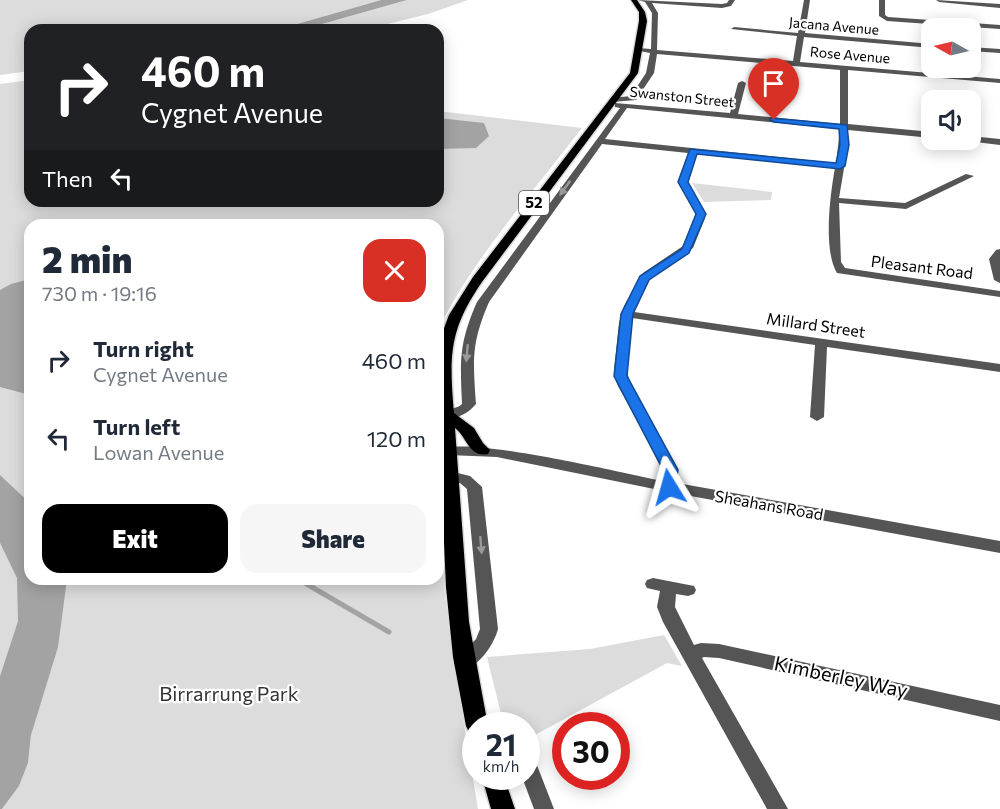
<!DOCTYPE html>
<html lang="en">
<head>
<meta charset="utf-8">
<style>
  :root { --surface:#fff; --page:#f6f6f7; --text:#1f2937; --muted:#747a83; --accent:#000 }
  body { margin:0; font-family:Commissioner,sans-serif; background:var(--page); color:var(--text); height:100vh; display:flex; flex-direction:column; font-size:22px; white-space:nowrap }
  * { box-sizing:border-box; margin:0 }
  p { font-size:20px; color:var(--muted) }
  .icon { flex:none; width:33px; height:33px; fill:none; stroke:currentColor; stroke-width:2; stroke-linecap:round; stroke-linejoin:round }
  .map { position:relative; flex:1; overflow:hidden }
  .panel { position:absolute; left:24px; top:219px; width:420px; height:366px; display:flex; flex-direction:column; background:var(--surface); border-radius:18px; box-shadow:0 3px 15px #0003 }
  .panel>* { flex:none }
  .guide { position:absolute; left:24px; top:24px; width:420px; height:183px; border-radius:18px; box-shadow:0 3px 15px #0003; background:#202124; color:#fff; overflow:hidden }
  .needle { width:39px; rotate:278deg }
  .buttons { position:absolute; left:921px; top:18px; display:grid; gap:12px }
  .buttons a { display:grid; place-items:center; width:60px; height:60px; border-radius:12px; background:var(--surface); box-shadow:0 3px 15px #0003; font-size:30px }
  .speed { position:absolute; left:462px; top:712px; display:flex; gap:12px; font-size:30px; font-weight:700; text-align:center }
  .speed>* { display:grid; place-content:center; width:78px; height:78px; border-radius:50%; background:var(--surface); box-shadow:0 3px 15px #0003; line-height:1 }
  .speed small { font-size:15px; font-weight:400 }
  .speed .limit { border:9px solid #d22; background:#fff; color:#111 }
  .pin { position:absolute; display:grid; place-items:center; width:51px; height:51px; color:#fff; margin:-62px -26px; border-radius:50% 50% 50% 0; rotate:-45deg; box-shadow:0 0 6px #0007 }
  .pin .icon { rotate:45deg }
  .me { position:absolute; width:66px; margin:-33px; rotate:352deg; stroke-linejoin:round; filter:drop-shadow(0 0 4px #0008) }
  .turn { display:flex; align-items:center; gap:21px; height:126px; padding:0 18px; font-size:27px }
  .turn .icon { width:78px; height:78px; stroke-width:2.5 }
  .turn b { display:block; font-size:42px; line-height:51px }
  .then { display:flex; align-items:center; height:57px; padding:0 18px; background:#0003; gap:12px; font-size:22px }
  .round { display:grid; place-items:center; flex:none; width:63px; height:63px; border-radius:18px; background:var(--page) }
  .overview { display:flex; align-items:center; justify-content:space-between; height:102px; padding:0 18px }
  h1 { font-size:36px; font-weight:800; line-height:45px }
  .primary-button { display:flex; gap:12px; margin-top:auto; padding:12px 18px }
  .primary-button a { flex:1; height:69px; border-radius:18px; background:var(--accent); color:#fff; font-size:24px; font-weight:800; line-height:69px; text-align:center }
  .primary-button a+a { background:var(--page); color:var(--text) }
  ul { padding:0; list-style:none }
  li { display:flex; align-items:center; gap:18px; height:78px; padding:0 18px }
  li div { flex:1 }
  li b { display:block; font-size:22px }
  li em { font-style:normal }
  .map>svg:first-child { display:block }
  .green { fill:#dcdcdc }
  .water { fill:#a3a3a3 }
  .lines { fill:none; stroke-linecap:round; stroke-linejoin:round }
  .stream { stroke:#a3a3a3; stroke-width:5 }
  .major-casing { stroke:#dbdbdb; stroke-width:3 }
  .minor { fill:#555; fill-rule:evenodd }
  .major { fill:#000; fill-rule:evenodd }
  .oneway { fill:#999 }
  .route { fill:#1a73e8; stroke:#114b97; stroke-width:1.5 }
  .labels { text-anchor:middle; stroke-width:4.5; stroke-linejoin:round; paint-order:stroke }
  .far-street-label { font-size:14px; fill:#000; stroke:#fff }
  .shield { fill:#fff; stroke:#4c4c4c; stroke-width:1.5 }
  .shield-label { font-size:15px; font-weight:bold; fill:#000 }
  .street-label { font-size:16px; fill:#000; stroke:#fff }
  .near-street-label { font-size:20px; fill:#000; stroke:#fff }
  .near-park-label { font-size:20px; fill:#333; stroke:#fff }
</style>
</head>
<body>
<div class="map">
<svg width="1000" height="809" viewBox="0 0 1000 809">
  <rect width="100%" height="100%" fill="#fff"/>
  <g class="green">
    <polygon points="0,0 381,0 276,30 30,30 30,71 0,75"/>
    <polygon points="407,0 468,0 428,14 363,30 301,30"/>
    <path d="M30,80v121h408v-90l144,17c-50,65 -108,129 -144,202v-105h-408v278l-30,-28v-391z"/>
    <polygon points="692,183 772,192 771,200 704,202"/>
    <polygon points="438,490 445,595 453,657 478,809 2,809 19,786 28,763 31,735 67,579 438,579"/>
    <polygon points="0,543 18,578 18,622 0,676"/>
    <polygon points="664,635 682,666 667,663 535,735 527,732 526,726 504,726 487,657 590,649"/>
  </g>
  <g class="water">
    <polygon points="381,0 407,0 301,30 276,30"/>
    <polygon points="438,118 484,123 489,136 476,148 438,149"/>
    <polygon points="30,279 30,339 24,342 27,355 30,358 30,395 0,387 0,290 11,284"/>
    <polygon points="0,475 30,503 30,579 67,579 58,647 31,735 28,763 19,786 2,809 0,809 0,676 18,621 17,578 0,543"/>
  </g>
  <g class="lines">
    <polyline class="stream" points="298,579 389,632"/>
    <defs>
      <g id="major">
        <path d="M631,0h6l8,12 2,9 -9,52 -156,209c-33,48 -33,73 -28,131l20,15 9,15 7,7 -2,4c-19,4 -21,-17 -33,-26l14,194 19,104h-12v9l-7,-3 -3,-6 -13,-69 -7,-70 -8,-180v-63l11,-29 24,-38 157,-204 9,-52v-9z"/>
        <polygon points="482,777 504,777 515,809 491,809"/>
      </g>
    </defs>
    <use href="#major" class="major-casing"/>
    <g class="minor">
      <path d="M638,0l84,4 5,-1 2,-3h6l-4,6 -9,2 -70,-5 6,10 -1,37 136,11 4,-25 -66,-7 3,-2 64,6 6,-33h6l-5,33 127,11v4l-128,-11 -4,25 200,17v4l-152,-13v54l84,8v6l-84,-8v15l-9,53 66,5 61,-29 8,2 -68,33 -67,-6 2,59 4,6 155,23v6l-163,-24c-14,-23 -7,-78 -2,-105l-138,-14 -9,28 17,30v6l-12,30 -42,29 -17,35 366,52v8l-173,-25 -3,70 -7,4 -7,-4 5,-72 -183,-27 -6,52 5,14 47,86 -1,13 323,58v12l-331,-61 -172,-35 -49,-2 -7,-4c15,-18 191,24 221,30l2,-11 -47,-86 -3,-14 5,-47 5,-17 19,-33 40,-27 12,-28v-6l-17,-30 10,-29 -86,-9 -113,158c-18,42 -16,58 -13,102 -8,10 -21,16 -34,14l-2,-3c5,-7 16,-5 22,-11 -2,-45 -3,-61 15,-102l143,-194 -5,-1v-4l115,10 8,-30 4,-2 4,2 -8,31 102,10v-54l-183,-16 -3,19 -18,27 -24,2v-4l19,-2 15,-23 4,-20 -15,-3 3,-2 13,1 1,-36 -7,-11zM627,108l213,21 -4,34 -231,-24z"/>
      <polygon points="879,0 885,0 885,15 888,17 1000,25 1000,29 887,21 879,16"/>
      <polygon points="936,0 1000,4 1000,8 939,2"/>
      <polygon points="970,47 1000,49 1000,53 970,51"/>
      <polygon points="970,136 1000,139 1000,145 967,141 970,140"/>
      <polygon points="1000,249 1000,283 994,280 989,259 996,250"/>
      <path d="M449,471l21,5 12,11 16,142c-4,16 -23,45 -41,39l-3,-5 22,-24 4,-10 -13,-140 -7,-6 -16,-4 -2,-3 2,-3z"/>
      <polygon points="653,578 694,586 696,590 694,594 688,596 676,594 675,607 694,645 701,643 719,644 1000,705 1000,721 719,658 704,657 702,658 788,809 767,809 663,622 657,607 660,591 647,588 645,584 647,580"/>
      <polygon points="526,752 533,755 554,809 534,809 522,777 526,777"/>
    </g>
    <use href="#major" class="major"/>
  </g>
  <defs><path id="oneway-solid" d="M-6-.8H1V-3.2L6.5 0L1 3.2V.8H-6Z" transform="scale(1.5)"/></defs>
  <g class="oneway">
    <use href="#oneway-solid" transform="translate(565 188) rotate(126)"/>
    <use href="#oneway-solid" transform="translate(467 353) rotate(95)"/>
    <use href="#oneway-solid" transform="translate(481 545) rotate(85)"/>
  </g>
  <polygon class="route" points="771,118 847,125 849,145 845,166 840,169 697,154 688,182 706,214 689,253 649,280 633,314 627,376 678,470 675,490 664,490 662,487 663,470 614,376 621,314 640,276 682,249 696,214 678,182 690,149 836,163 840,145 839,129 774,122 770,120"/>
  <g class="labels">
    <g class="far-street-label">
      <text transform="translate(834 26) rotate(5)" y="5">Jacana Avenue</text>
      <text transform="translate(850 55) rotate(5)" y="5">Rose Avenue</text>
      <text transform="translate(682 97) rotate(6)" y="5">Swanston Street</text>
    </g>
    <rect class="shield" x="519" y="191" width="30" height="24" rx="4.5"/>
    <g class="shield-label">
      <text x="534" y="208">52</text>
    </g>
    <g class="street-label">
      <text transform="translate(922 267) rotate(7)" y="6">Pleasant Road</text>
      <text transform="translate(816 325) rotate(8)" y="6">Millard Street</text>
      <text transform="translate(769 505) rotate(10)" y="6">Sheahans Road</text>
    </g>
    <g class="near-street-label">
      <text transform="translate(841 677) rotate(12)" y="7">Kimberley Way</text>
    </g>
    <g class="near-park-label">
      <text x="229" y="701">Birrarrung Park</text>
    </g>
  </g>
</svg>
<div class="buttons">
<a><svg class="needle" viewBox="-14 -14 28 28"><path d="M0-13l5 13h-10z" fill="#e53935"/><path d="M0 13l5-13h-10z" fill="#747a83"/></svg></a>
<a><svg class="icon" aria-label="sound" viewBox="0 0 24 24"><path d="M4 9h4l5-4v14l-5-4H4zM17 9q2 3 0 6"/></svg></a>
</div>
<div class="speed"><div>21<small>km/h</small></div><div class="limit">30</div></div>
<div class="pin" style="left:774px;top:120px;background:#d93025"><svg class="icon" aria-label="arrive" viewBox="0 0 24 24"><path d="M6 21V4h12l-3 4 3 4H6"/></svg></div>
<svg class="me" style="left:669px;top:487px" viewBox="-20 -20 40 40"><path d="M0-17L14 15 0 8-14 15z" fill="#1a73e8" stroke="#fff" stroke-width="4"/></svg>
<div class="guide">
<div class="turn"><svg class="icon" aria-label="right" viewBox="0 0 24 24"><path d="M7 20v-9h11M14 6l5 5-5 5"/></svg><div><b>460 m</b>Cygnet Avenue</div></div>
<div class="then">Then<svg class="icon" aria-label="left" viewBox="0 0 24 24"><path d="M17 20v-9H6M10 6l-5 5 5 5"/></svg></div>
</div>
<section class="panel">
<div class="overview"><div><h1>2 min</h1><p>730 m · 19:16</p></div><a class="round" style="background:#d93025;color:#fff"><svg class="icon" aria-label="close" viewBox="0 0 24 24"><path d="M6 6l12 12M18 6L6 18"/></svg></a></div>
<ul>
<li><svg class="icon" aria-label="right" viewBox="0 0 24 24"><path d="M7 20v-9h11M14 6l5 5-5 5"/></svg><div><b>Turn right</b><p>Cygnet Avenue</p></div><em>460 m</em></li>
<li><svg class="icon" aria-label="left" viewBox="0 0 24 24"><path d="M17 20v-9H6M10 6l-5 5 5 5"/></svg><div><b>Turn left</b><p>Lowan Avenue</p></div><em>120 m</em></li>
</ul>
<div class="primary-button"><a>Exit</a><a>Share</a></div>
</section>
</div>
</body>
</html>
